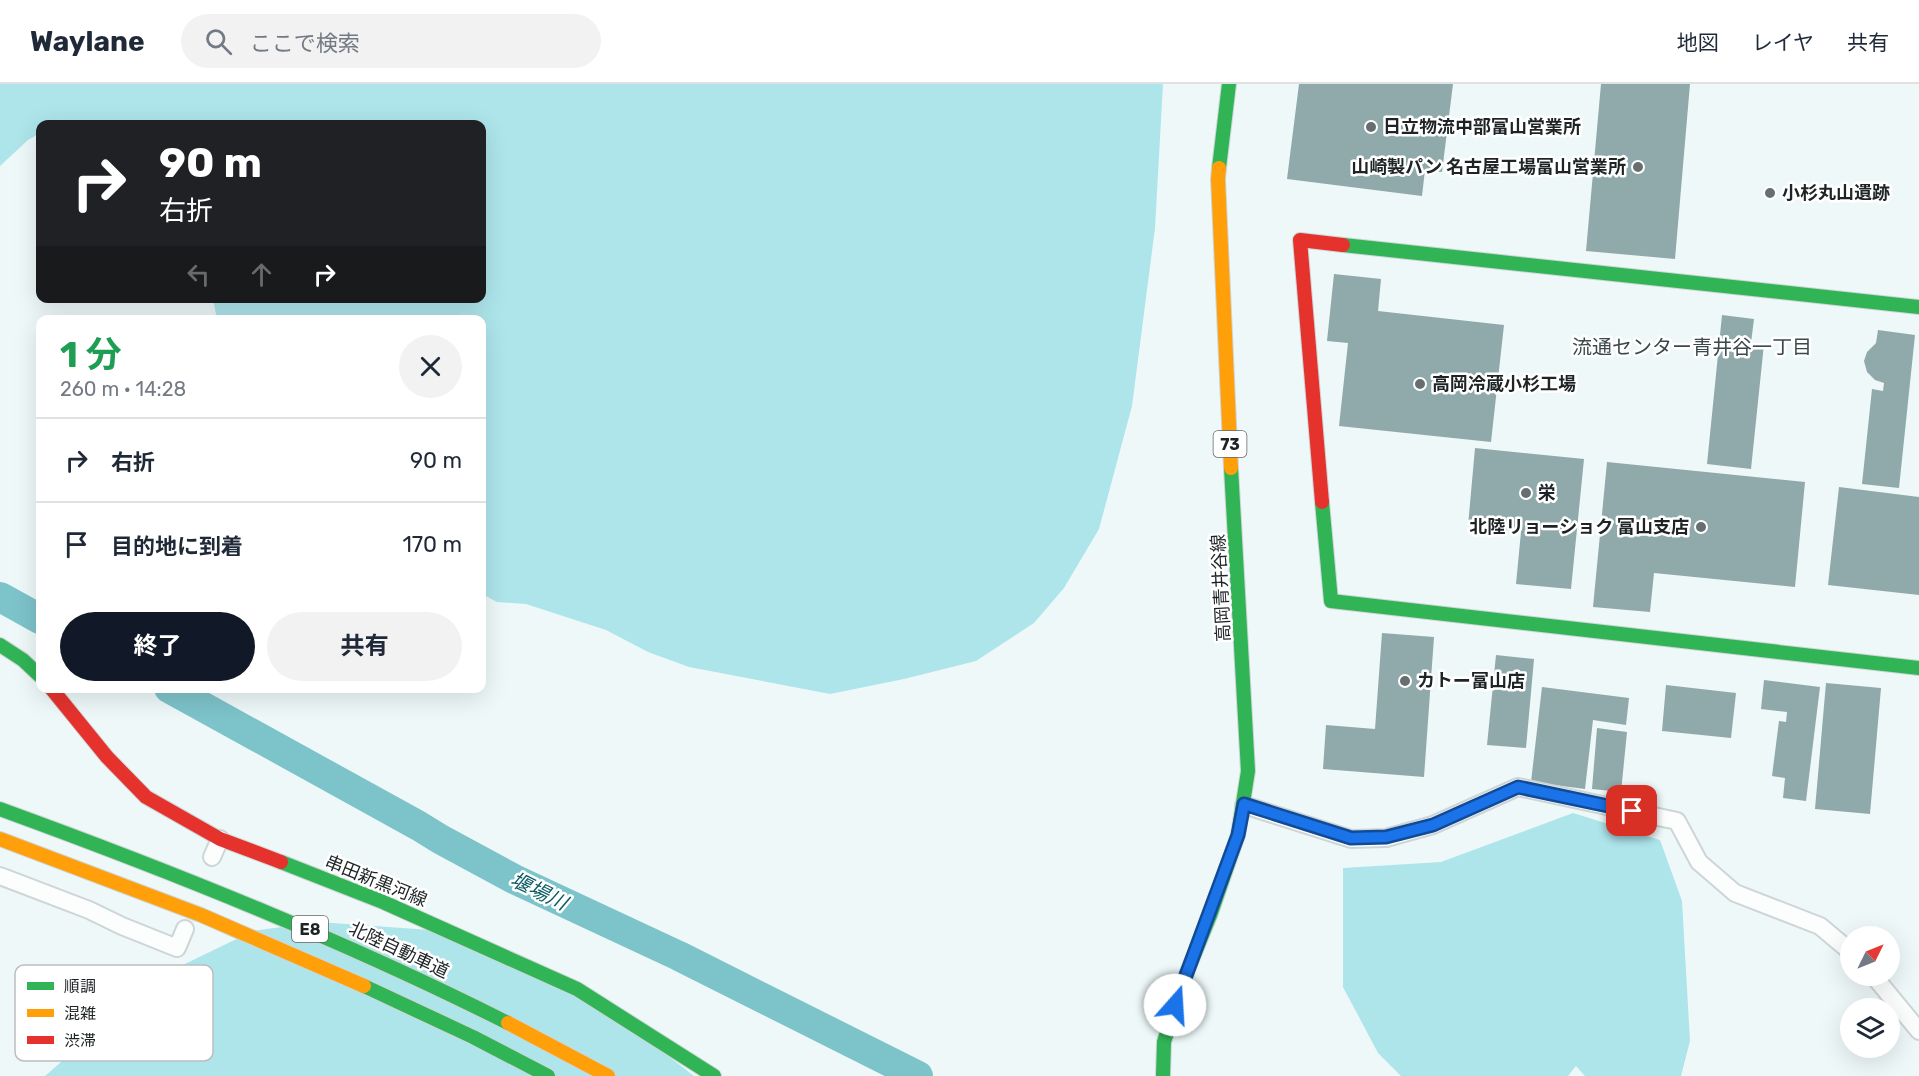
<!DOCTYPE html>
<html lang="ja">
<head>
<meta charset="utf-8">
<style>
  :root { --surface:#fff; --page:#f2f2f3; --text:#1f2937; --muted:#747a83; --line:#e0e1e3; --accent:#111827 }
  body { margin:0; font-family:Rubik,"Noto Sans JP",sans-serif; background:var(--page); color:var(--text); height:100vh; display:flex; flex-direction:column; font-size:22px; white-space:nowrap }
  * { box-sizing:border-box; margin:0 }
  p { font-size:20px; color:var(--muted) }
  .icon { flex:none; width:33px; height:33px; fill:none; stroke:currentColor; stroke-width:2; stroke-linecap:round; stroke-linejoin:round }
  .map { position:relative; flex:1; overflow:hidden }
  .panel { position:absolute; left:36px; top:231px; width:450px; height:378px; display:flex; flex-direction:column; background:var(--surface); border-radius:12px; box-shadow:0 6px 24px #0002 }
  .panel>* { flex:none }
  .banner { position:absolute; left:36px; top:36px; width:450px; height:183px; border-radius:12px; box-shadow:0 6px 24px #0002; background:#202124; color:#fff; overflow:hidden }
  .needle { width:39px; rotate:47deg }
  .tools { position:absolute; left:1840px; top:842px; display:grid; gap:12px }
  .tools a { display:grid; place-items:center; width:60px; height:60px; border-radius:50%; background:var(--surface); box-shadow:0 6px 24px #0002; font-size:30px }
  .pin { position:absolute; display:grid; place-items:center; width:51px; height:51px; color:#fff; margin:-26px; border-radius:12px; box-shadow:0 3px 9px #0006 }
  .me { position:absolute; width:66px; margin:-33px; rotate:19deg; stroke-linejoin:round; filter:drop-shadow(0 0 4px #0008) }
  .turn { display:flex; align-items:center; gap:21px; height:126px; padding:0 24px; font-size:27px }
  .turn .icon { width:78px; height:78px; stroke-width:2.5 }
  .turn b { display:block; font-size:42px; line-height:51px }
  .lanes { display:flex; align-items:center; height:57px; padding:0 24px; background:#0003; justify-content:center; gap:30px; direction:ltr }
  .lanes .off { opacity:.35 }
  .round { display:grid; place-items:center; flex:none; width:63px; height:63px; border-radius:32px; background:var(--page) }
  .overview { display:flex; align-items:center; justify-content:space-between; height:102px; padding:0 24px }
  h1 { font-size:36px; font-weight:700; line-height:45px; color:#1e9e55 }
  .action { display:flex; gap:12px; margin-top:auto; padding:12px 24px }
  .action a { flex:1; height:69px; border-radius:36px; background:var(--accent); color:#fff; font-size:24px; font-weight:700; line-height:69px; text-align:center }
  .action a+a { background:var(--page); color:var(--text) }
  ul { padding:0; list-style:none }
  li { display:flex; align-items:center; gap:18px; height:84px; padding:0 24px; border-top:2px solid var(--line) }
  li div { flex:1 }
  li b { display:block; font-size:22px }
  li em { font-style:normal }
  header { display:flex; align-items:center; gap:36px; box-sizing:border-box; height:84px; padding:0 30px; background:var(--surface); border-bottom:2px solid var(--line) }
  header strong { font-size:28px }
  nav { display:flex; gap:33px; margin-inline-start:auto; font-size:21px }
  .search { width:420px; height:54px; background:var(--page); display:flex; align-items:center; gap:15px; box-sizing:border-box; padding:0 21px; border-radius:33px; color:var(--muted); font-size:22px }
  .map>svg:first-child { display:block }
  .forest { fill:#ade5eb }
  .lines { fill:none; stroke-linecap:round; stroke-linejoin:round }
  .river { stroke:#7dc3ca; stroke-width:30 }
  .building { fill:#90a9ab }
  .street-casing { stroke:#ced5d6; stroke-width:20 }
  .fast-casing { stroke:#ced5d6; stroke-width:16 }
  .slow-casing { stroke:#ced5d6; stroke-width:16 }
  .jam-casing { stroke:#ced5d6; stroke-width:16 }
  .street { stroke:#fcfefe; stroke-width:16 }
  .fast { stroke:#30b455; stroke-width:14 }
  .slow { stroke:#ff9f0a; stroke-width:14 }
  .jam { stroke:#e5322d; stroke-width:14 }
  .route-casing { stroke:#114b97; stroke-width:15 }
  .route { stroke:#1a73e8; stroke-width:10 }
  .poi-dot { fill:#676e6f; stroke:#fff; stroke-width:2 }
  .labels { text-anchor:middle; stroke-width:5; stroke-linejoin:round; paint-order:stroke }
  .shield { fill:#fff; stroke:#626666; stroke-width:1.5 }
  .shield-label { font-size:16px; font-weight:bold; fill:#1e2425 }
  .poi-label { font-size:18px; font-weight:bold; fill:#1e2425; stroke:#fff; text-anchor:start }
  .street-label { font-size:18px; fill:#1e2425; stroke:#fff }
  .neighbourhood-label { font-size:20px; fill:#3b494b; stroke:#fff }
  .water-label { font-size:20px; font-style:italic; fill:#0a5d65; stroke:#fff }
  .key { fill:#fff; stroke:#bcbdbe; stroke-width:1.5 }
  .key-label { font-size:16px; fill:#1e2425 }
</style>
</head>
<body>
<header>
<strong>Waylane</strong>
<div class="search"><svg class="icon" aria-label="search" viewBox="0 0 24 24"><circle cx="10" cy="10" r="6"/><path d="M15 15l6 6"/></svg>ここで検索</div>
<nav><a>地図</a><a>レイヤ</a><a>共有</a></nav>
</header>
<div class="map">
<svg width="1919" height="992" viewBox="0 0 1919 992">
  <rect width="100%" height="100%" fill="#eef8f9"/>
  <g class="forest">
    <polygon points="0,0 1163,0 1155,144 1132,322 1099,445 1064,504 1034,539 976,577 904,595 830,610 689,583 648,568 606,546 526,520 497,518 482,510 482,236 217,235 213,215 482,214 482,40 115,40 110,38 66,36 57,40 40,40 40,49 28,56 0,82"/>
    <polygon points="1573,729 1660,756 1682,817 1690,957 1681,992 1585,992 1576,982 1568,992 1401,992 1378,969 1343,903 1343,784 1441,778"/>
    <polygon points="319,838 430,846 610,927 694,992 45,992 160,892 253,847"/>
  </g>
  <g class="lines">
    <g class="river">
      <polyline points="0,513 40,535"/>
      <polyline points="169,604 419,742 440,755 514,795 679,872 918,992"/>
    </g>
  </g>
  <g class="building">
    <polygon points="1299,0 1453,0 1442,88 1425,86 1422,112 1287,95"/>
    <polygon points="1601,0 1690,0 1675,175 1586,167"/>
    <polygon points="1334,190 1381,195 1378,227 1504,241 1491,358 1339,342 1348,259 1327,257"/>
    <polygon points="1722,231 1754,235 1751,259 1764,260 1751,385 1707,380"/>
    <polygon points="1878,246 1915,251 1899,404 1862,400 1872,305 1883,307 1884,299 1875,296 1867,288 1864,277 1867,268 1876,259"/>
    <polygon points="1475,364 1584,375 1571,505 1516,500 1521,448 1468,442"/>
    <polygon points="1607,378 1805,398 1795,503 1654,489 1650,528 1593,523"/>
    <polygon points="1839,403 1919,413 1919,511 1828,501"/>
    <polygon points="1382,549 1434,553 1424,693 1323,685 1326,641 1375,645"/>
    <polygon points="1496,571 1534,575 1526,664 1487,661"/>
    <polygon points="1764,596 1820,603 1806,717 1783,714 1785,694 1772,692 1779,637 1786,638 1787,628 1761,625"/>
    <polygon points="1826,599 1881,604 1870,730 1815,725"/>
    <polygon points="1666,601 1736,609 1731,654 1662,647"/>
    <polygon points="1542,603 1629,614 1626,641 1593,636 1585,705 1531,698"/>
    <polygon points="1597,644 1627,648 1621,708 1592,705"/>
  </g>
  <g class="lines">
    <defs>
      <g id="street">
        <polyline points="1244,721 1351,755 1386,754 1433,741 1518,703 1677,737 1699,778 1735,809 1820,842 1851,868"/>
        <polyline points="212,773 220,755"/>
        <polyline points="0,792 89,826 122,842 177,864 185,845"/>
        <polyline points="1873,891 1919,947"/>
      </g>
      <g id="fast">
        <polyline points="1219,84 1229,0"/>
        <polyline points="1343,161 1919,223"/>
        <polyline points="1322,418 1331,517 1919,584"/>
        <polyline points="0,561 23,576 40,592"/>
        <path d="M0,725c173,63 343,131 508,214"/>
        <polyline points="281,778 383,818 577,905 714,992"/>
        <polyline points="364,902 473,953 548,992"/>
        <polyline points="1163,992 1164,958 1181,903 1211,829 1238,751 1248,687 1231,384"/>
      </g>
      <g id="slow">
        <polyline points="1219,84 1218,95 1231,384"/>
        <polyline points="0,755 201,831 364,902"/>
        <polyline points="508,939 608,992"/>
      </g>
      <g id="jam">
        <polyline points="1322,418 1300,156 1343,161"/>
        <polyline points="51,604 107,673 146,713 220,755 281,778"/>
      </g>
    </defs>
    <use href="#street" class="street-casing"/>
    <use href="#fast" class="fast-casing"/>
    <use href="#slow" class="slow-casing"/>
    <use href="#jam" class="jam-casing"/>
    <use href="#street" class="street"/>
    <use href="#fast" class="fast"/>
    <use href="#slow" class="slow"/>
    <use href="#jam" class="jam"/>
  </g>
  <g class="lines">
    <defs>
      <polyline id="route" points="1175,921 1238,751 1244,720 1351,754 1386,753 1433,741 1518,703 1632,727"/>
    </defs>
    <use href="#route" class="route-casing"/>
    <use href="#route" class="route"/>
  </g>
  <g class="poi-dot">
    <circle cx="1371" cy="43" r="6"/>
    <circle cx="1638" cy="83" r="6"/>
    <circle cx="1770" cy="109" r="6"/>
    <circle cx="1420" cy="300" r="6"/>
    <circle cx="1526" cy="409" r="6"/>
    <circle cx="1701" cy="443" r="6"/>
    <circle cx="1405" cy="597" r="6"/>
  </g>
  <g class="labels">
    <g class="shield">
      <rect x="1213.5" y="347" width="33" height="26" rx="4.5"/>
      <rect x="292" y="832" width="36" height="26" rx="4.5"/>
    </g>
    <g class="shield-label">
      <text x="1230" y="366">73</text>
      <text x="310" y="851">E8</text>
    </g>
    <g class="poi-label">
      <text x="1383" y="49">日立物流中部富山営業所</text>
      <text x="1626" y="89" text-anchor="end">山崎製パン 名古屋工場富山営業所</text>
      <text x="1782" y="115">小杉丸山遺跡</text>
      <text x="1432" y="306">高岡冷蔵小杉工場</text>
      <text x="1538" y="415">栄</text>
      <text x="1689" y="449" text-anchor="end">北陸リョーショク 富山支店</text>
      <text x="1417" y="603">カトー富山店</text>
    </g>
    <g class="street-label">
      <text transform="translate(1221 504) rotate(-93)" y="6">高岡青井谷線</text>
      <text transform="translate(376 797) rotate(22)" y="6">串田新黒河線</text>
      <text transform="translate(399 866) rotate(25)" y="6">北陸自動車道</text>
    </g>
    <g class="neighbourhood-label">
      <text x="1692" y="270">流通センター青井谷一丁目</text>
    </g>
    <g class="water-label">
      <text transform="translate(539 807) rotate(26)" y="7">堰場川</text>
    </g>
  </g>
  <rect x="15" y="881" width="198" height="96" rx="9" class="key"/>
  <rect x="27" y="898" width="27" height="8" fill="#30b455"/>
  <rect x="27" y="925" width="27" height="8" fill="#ff9f0a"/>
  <rect x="27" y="952" width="27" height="8" fill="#e5322d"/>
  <g class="key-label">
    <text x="64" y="908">順調</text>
    <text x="64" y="935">混雑</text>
    <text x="64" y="962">渋滞</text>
  </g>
</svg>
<div class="tools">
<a><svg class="needle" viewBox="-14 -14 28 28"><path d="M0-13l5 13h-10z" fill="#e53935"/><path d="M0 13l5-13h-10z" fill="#747a83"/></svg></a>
<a><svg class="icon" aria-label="layers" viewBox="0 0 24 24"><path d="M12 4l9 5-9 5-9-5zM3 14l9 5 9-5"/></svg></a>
</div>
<div class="pin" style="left:1632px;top:727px;background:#d93025"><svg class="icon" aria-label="arrive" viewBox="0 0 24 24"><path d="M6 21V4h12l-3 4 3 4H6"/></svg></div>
<svg class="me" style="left:1175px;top:921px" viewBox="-20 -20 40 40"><circle r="19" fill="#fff"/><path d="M0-13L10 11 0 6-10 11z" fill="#1a73e8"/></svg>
<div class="banner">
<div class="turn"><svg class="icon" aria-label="right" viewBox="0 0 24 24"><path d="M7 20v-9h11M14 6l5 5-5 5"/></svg><div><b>90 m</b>右折</div></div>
<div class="lanes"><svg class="icon off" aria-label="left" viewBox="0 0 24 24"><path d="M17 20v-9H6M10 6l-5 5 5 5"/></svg><svg class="icon off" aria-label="ahead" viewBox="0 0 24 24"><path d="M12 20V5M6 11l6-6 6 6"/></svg><svg class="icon" aria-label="right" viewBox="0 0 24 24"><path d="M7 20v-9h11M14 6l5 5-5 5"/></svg></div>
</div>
<section class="panel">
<div class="overview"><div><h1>1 分</h1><p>260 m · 14:28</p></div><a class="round"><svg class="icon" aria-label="close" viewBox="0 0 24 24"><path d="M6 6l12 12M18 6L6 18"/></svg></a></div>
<ul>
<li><svg class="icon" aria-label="right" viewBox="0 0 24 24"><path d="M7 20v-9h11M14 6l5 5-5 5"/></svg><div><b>右折</b></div><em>90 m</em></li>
<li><svg class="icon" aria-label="arrive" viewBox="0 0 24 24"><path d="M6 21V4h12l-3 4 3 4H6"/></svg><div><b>目的地に到着</b></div><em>170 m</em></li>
</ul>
<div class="action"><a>終了</a><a>共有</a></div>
</section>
</div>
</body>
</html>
